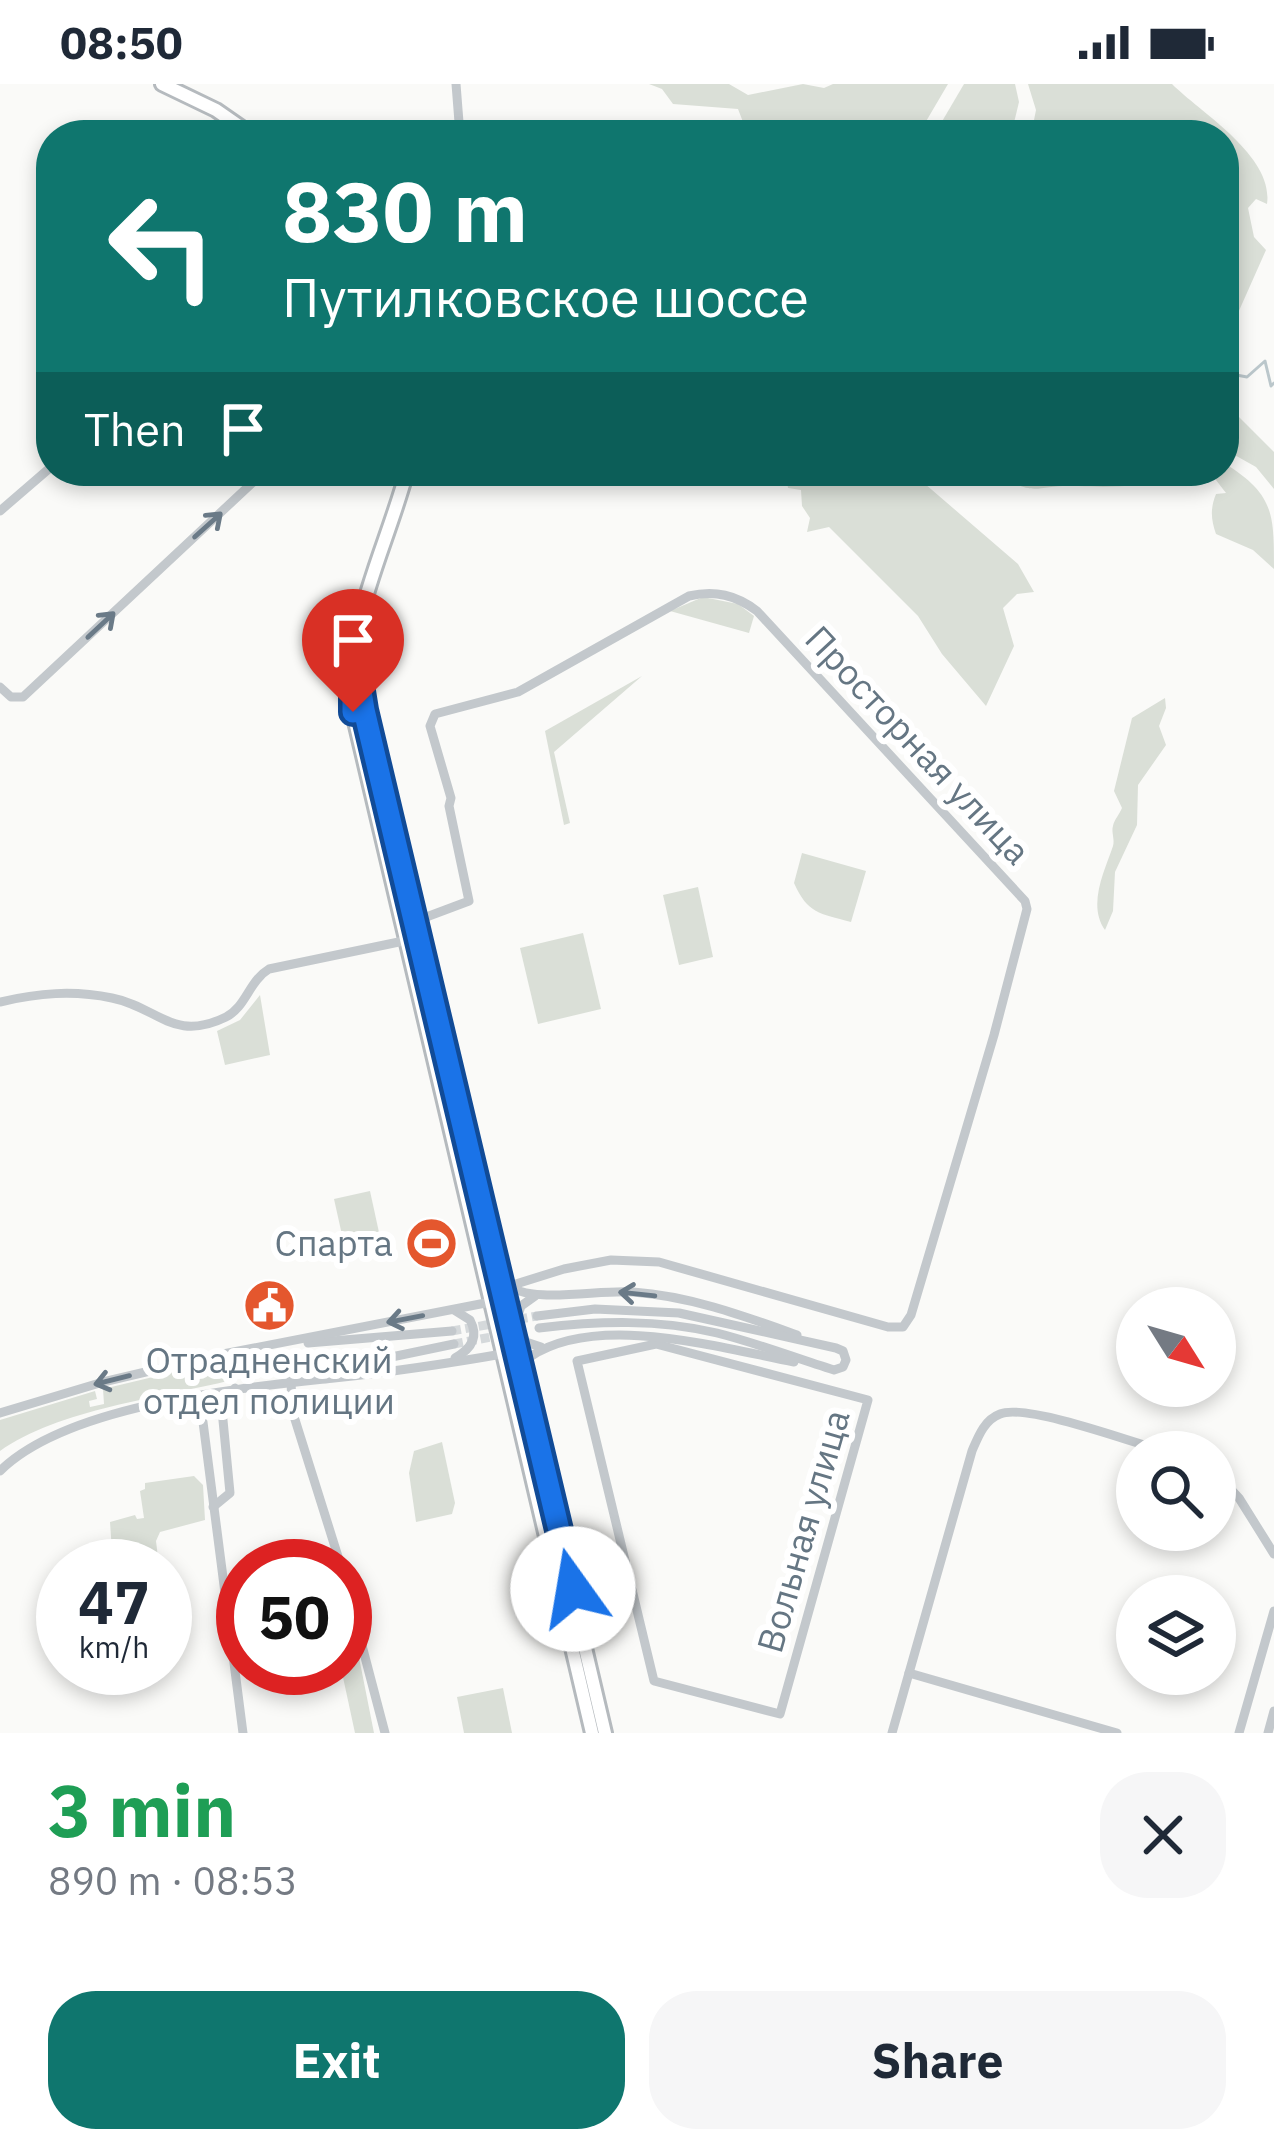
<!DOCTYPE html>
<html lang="en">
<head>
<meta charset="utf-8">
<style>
  :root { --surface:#fff; --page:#f6f6f7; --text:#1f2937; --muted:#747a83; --accent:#0f766e }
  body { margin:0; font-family:"IBM Plex Sans",sans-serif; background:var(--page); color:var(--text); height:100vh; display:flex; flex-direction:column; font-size:45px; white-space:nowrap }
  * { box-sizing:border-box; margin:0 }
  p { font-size:39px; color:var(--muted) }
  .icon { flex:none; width:66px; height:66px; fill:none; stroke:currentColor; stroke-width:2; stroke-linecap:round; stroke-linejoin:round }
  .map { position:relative; height:1649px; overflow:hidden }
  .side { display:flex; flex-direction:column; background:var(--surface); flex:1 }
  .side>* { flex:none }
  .top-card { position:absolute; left:36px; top:36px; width:1203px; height:366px; border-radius:48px; box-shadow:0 6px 18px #0003; background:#0f766e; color:#fff; overflow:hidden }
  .needle { width:78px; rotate:127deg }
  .controls { position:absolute; left:1116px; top:1203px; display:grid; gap:24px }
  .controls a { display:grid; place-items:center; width:120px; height:120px; border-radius:50%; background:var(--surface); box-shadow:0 6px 18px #0003; font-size:60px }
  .speed { position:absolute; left:36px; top:1455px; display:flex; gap:24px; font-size:60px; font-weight:700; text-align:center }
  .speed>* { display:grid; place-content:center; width:156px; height:156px; border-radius:50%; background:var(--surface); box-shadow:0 6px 18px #0003; line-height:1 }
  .speed small { font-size:30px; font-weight:400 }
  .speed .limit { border:18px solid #d22; background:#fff; color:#111 }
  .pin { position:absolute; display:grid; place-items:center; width:102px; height:102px; color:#fff; margin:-123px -51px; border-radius:50% 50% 50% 0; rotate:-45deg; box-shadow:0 0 12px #0007 }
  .pin .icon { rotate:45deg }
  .me { position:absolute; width:132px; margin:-66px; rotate:347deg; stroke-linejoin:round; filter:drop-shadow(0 0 9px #0008) }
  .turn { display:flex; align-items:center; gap:42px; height:252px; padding:0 48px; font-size:54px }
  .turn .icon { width:156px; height:156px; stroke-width:2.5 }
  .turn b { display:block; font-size:84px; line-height:102px }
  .then { display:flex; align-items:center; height:114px; padding:0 48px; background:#0003; gap:24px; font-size:45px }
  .round { display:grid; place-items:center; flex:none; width:126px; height:126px; border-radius:48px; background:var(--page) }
  .summary { display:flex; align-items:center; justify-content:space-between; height:204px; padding:0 48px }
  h1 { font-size:72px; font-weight:700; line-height:90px; color:#1e9e55 }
  .primary-button { display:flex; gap:24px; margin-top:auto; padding:24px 48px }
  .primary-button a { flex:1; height:138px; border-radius:48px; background:var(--accent); color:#fff; font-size:48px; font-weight:700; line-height:138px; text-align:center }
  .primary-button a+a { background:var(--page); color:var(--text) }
  .status { display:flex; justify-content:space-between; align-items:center; height:84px; padding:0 60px; background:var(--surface); direction:ltr }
  .status svg { height:33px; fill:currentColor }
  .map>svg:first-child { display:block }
  .green { fill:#dadfd7 }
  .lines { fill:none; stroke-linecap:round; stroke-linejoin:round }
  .stream { stroke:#bbc7cb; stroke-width:3 }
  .minor-tunnel { stroke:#d5d9db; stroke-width:9; stroke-dasharray:9 4.5; stroke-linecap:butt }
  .major-casing { stroke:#b5babe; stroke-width:18 }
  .minor { stroke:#c3c8cc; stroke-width:9 }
  .major { stroke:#fff; stroke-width:12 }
  .oneway { stroke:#6a7a87 }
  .route-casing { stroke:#114b97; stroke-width:30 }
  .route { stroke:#1a73e8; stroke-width:21 }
  .labels { text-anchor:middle; stroke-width:12; stroke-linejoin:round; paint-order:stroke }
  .street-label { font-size:36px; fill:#657683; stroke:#fff }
  .poi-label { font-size:36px; fill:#657683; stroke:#fff; text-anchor:end }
</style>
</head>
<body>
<div class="status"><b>08:50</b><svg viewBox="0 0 49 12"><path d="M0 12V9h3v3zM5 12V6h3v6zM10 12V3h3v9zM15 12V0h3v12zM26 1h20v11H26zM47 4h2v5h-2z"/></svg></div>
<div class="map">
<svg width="1274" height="1649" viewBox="0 0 1274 1649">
  <rect width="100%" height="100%" fill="#fafaf8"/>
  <g class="green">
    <polygon points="649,0 729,0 748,11 803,0 824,4 833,0 948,0 918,51 776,51 773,45 748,51 738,25 673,20 662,5"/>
    <polygon points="964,0 1015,0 1019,18 1011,51 934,51"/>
    <path d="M1028,0h144c29,29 102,72 95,120l-11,-5 -8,9 6,29 12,13 -28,63 -14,-36v-142h-193l5,-25z"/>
    <polygon points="1224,318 1274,368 1274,405 1256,383 1224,365"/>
    <path d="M1224,379c50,31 50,50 50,106l-21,-19 -37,-16c-5,-15 -6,-25 0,-40l10,-1 -17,-22h15z"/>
    <polygon points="808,387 910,387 1018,480 1034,508 1017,510 1003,524 1014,562 986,622 942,570 918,532 829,443 807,448 810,434 802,422 801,406 788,404 787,397 798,397"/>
    <path d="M996,387h155l-13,14c-21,2 -39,2 -60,1 -41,-3 -43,15 -82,-15z"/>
    <polygon points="703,513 738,520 754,532 749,549 670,527"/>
    <polygon points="642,592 554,668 570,739 564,741 545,647"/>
    <path d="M1165,614l1,10 -7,18 7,19 -28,40 -1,40 -22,47 -2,39 -8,19c-18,-25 0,-60 8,-84 2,-7 -2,-14 0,-20 1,-6 6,-11 9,-18l-8,-17 18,-73z"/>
    <path d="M802,769l64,18 -15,51c-32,-9 -43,-8 -57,-39z"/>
    <polygon points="698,803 713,873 679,881 663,811"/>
    <polygon points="583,849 601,925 538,940 520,864"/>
    <polygon points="260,911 270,971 225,981 217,947 240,936"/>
    <polygon points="370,1107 380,1153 344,1160 334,1115"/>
    <path d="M228,1275l4,21c-69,17 -175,30 -232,71v-31l95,-29 2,8 -8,2 1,6 14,-3 -1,-15z"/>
    <polygon points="442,1358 455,1419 452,1430 416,1438 409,1389 414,1367"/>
    <polygon points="194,1392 203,1401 205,1436 160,1448 156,1457 159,1482 113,1482 110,1438 135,1431 137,1435 144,1434 140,1407 145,1405 145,1399"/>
    <polygon points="345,1514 348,1518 374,1649 355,1649 341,1584 345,1584"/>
    <polygon points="503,1604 512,1649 464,1649 457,1613"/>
  </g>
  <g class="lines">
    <g class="stream">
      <polyline points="1033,41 1045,51"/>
      <polyline points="1231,290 1247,293 1265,277 1271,302 1274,299"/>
      <polyline points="1224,291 1225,291"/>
    </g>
    <g class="minor-tunnel">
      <polyline points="452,1247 537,1232"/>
      <polyline points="454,1260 502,1251"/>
    </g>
    <defs>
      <g id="major">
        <polyline points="162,0 216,26 252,51"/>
        <path d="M407,387c-22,82 -64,154 -54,242l239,1020"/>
        <polyline points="356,589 605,1649"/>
      </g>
    </defs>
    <use href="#major" class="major-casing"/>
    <g class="minor">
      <polyline points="456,0 460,51"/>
      <polyline points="0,427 51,383"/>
      <polyline points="0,603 11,613 23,613 265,387"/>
      <path d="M413,838l56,-21 -20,-95 2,-8 -21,-72 5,-12 83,-22 171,-96c26,-6 47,-1 68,15l268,290 2,8 -33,126 -83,280 -8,12h-15l-229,-65 -48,-2 -47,9 -61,19"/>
      <path d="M0,918c38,-9 73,-12 112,-4 46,9 61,45 114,19 20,-10 23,-36 43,-48l149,-31"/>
      <path d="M505,1200c27,21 93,5 128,8 57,4 111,24 164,43"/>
      <polyline points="535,1212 521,1222 516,1238 526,1258 541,1263"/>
      <path d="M454,1226l16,10c9,17 1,29 -15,38"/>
      <path d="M537,1232l58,-7 84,4 157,35 7,3 3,9 -3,7 -9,3c-39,-12 -77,-27 -117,-37 -59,-14 -118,-12 -178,-5"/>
      <polyline points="308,1259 452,1247"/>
      <polygon points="656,1260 868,1316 780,1630 654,1597 577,1277"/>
      <path d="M524,1290l6,-17c66,-45 191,-9 264,5"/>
      <polyline points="305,1291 454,1260"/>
      <polyline points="291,1296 292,1326 341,1482"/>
      <polyline points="185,1316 197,1326 203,1338 243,1649"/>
      <polyline points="0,1329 103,1298 218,1271 506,1215"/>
      <path d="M0,1387c68,-67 242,-83 334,-93 58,-6 117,-15 174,-25"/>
      <polyline points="1215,1388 1239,1414 1274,1470"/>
      <polyline points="213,1423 230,1409 222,1326 235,1304"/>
      <polyline points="345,1497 385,1649"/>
      <polyline points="909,1589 1117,1649"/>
      <path d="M892,1649l80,-282c6,-14 12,-31 28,-37 26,-11 135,29 166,38"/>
      <polyline points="1239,1649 1274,1527"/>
      <polyline points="1268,1649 1274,1627"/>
    </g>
    <use href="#major" class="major"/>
  </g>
  <defs><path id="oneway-shaft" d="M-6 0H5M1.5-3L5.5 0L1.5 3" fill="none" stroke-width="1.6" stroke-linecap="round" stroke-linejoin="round" transform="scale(3)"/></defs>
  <g class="oneway">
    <use href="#oneway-shaft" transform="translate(208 441) rotate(-42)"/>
    <use href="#oneway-shaft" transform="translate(101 541) rotate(-43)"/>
    <use href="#oneway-shaft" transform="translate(637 1210) rotate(-174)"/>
    <use href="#oneway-shaft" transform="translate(405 1235) rotate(169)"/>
    <use href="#oneway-shaft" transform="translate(112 1296) rotate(166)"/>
  </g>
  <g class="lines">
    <defs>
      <polyline id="route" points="353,628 353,558 364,626 573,1505"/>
    </defs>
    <use href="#route" class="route-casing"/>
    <use href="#route" class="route"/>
  </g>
  <defs>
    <symbol id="stadium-disc" viewBox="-11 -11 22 22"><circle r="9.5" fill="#e4572e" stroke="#fff"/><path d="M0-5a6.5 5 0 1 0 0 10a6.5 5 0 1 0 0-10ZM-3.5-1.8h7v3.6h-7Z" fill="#fff"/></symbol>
    <symbol id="civic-disc" viewBox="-11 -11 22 22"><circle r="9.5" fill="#e4572e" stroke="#fff"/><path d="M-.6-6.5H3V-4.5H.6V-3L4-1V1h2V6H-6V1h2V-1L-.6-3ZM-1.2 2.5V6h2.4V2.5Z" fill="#fff"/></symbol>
  </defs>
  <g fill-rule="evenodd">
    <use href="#stadium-disc" x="402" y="1130" width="59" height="59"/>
    <use href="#civic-disc" x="240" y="1192" width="59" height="59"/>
  </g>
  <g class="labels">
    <g class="street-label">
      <text transform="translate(918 661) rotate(47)" y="13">Просторная улица</text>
      <text transform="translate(803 1447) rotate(-74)" y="13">Вольная улица</text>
    </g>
    <g class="poi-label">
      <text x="393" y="1172">Спарта</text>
      <text x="269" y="1289" text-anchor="middle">Отрадненский<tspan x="269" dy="41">отдел полиции</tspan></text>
    </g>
  </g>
</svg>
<div class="controls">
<a><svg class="needle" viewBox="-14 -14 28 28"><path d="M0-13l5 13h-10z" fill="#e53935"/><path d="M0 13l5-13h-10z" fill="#747a83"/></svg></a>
<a><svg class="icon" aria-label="search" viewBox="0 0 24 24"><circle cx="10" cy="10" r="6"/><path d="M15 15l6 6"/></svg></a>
<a><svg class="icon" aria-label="layers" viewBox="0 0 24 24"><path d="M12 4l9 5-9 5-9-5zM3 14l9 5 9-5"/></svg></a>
</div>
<div class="speed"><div>47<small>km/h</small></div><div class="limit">50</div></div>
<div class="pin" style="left:353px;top:628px;background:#d93025"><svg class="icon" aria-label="arrive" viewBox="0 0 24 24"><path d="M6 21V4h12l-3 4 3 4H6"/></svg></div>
<svg class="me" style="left:573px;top:1505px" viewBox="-20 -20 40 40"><circle r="19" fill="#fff"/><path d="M0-13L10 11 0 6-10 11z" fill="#1a73e8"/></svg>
<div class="top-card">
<div class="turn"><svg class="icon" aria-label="left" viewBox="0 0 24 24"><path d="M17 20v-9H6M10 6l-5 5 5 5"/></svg><div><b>830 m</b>Путилковское шоссе</div></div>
<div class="then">Then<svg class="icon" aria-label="arrive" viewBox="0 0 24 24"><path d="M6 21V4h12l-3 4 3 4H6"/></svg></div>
</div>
</div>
<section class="side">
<div class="summary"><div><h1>3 min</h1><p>890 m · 08:53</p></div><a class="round"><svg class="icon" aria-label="close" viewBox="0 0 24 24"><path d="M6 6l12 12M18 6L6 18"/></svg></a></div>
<div class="primary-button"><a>Exit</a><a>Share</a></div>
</section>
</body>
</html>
